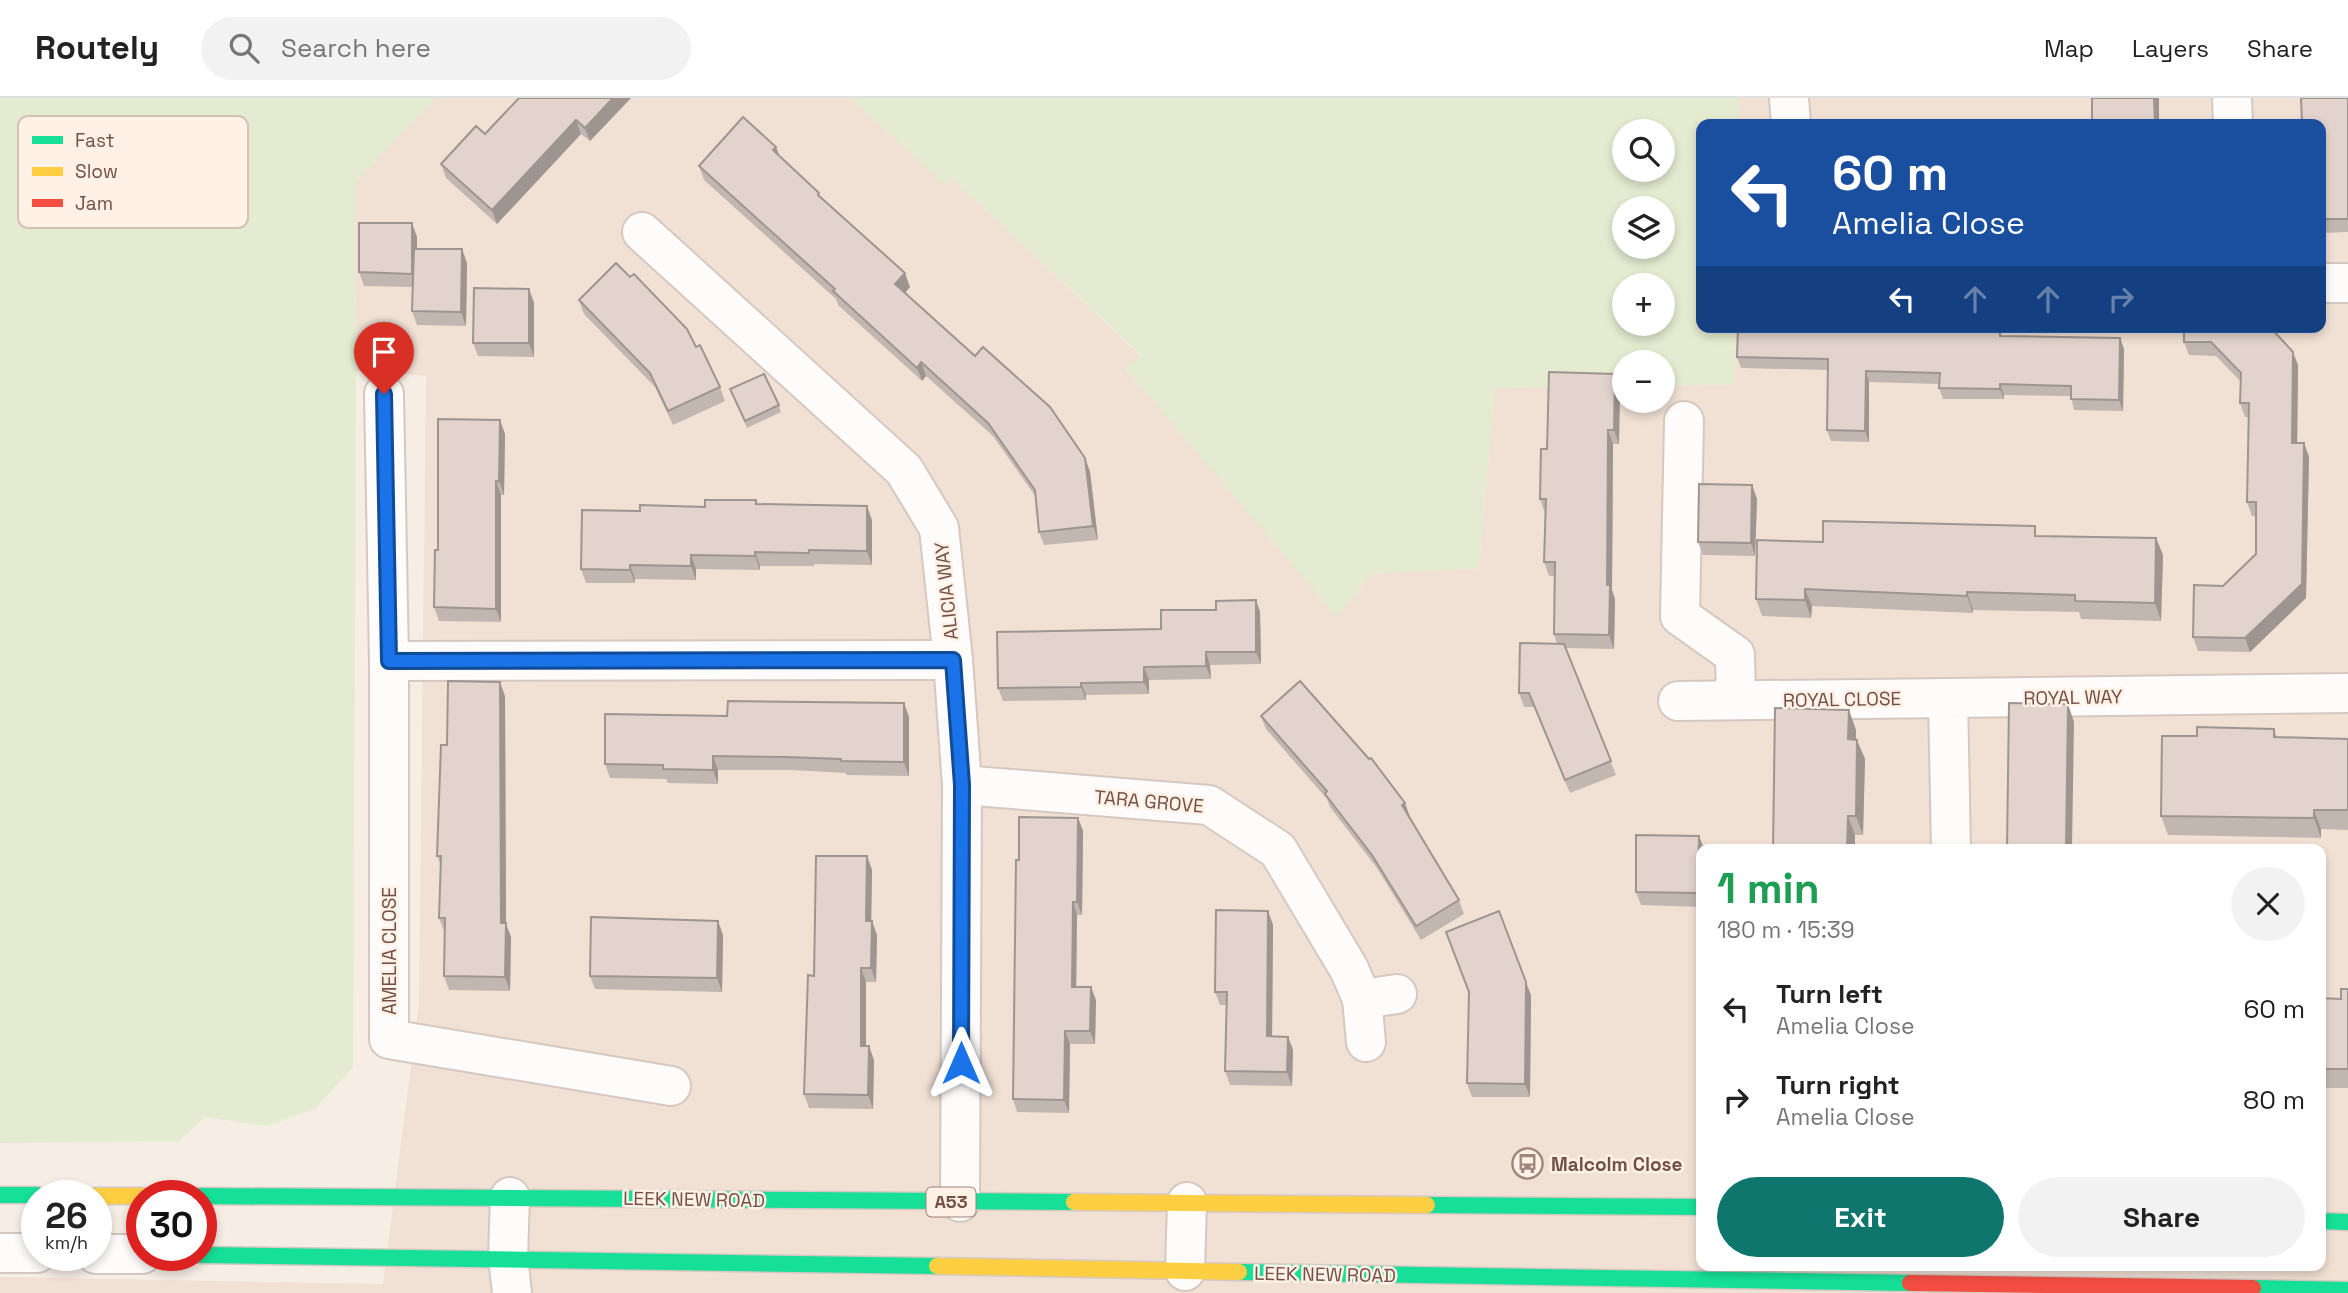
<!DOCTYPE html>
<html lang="en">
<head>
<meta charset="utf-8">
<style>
  :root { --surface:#fff; --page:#f2f2f2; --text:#222; --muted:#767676; --line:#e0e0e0; --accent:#0f766e }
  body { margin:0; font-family:"Space Grotesk",sans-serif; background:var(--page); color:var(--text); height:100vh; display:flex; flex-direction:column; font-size:26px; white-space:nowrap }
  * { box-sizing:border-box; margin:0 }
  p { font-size:23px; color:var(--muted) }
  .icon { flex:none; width:38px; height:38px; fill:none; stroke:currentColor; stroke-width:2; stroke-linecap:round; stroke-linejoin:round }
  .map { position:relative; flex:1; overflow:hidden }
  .sheet { position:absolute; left:1696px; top:746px; width:630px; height:427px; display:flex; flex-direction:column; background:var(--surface); border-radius:14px; box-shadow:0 4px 10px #0003 }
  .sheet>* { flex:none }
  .banner { position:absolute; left:1696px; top:21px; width:630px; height:214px; border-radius:14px; box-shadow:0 4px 10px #0003; background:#1a4fa0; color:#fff; overflow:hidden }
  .fabs { position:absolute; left:1612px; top:21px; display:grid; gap:14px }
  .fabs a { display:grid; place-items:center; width:63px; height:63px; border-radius:50%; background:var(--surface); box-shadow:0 4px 10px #0003; font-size:35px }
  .speed { position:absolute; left:21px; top:1082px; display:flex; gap:14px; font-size:35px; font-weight:700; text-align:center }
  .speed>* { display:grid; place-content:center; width:91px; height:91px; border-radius:50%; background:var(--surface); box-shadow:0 4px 10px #0003; line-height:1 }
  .speed small { font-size:18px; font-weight:400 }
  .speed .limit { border:10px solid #d22; background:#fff; color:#111 }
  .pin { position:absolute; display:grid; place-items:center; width:60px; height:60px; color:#fff; margin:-72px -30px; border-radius:50% 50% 50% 0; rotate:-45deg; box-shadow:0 0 7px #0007 }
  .pin .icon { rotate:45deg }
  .me { position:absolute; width:77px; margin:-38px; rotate:0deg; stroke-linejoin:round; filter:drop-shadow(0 0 5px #0008) }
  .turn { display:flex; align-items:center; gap:24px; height:147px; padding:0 21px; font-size:32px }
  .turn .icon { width:91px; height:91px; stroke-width:2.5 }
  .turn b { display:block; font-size:49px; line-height:60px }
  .lanes { display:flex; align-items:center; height:66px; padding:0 21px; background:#0003; justify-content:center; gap:35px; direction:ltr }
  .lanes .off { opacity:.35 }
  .round { display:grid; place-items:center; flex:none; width:74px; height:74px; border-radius:37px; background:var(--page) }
  .overview { display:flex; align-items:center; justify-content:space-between; height:119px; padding:0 21px }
  h1 { font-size:42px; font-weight:800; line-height:52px; color:#1e9e55 }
  .button { display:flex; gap:14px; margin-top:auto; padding:14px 21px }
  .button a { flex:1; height:80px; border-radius:42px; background:var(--accent); color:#fff; font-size:28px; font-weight:800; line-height:80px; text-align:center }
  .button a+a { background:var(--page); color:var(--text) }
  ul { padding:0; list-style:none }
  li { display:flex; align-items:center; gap:21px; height:91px; padding:0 21px }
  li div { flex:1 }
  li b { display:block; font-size:26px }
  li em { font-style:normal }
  header { display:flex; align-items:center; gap:42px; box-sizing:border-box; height:98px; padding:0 35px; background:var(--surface); border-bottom:2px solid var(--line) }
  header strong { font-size:33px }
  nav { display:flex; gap:38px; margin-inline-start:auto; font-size:24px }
  .search { width:490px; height:63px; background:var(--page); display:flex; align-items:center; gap:18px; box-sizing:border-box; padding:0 24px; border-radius:38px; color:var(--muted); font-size:26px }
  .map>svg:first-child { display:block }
  .residential { fill:#f1e1d5; fill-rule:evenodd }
  .green { fill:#e4ebd0; fill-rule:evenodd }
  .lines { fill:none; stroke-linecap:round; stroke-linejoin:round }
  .street-casing { stroke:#d4c8c1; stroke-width:42 }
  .fast-casing { stroke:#d6c8c2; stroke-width:19 }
  .slow-casing { stroke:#d6c8c2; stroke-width:19 }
  .jam-casing { stroke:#d6c8c2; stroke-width:19 }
  .street { stroke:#fefcfb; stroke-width:38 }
  .fast { stroke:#16e098; stroke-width:16 }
  .slow { stroke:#ffcf43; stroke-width:16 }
  .jam { stroke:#f24e42; stroke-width:16 }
  .wall { fill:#c2b6b0 }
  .shaded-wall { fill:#9e9490 }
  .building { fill:#e2d4cd; stroke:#9e9490; stroke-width:2 }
  .route-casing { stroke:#114b97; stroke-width:18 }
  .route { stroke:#1a73e8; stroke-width:12 }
  .labels { text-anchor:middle; stroke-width:5; stroke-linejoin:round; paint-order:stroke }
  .shield { fill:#fff1e5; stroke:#9c8076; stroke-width:2 }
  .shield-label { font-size:18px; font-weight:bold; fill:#725047 }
  .street-label { font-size:19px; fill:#725047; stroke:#fff1e5 }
  .poi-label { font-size:19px; font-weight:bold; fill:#725047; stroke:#fff1e5; text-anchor:start }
  .key { fill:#fff1e5; stroke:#d5c1b6; stroke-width:2 }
  .key-label { font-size:19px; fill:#725047 }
</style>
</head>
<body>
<header>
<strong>Routely</strong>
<div class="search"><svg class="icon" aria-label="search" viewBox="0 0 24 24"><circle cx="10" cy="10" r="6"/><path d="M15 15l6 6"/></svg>Search here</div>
<nav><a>Map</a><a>Layers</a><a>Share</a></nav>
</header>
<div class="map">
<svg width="2348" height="1195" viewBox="0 0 2348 1195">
  <rect width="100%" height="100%" fill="#f6ede5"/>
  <path class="residential" d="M436,0h415l95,87 7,-6 188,177 -15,14 246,204 107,-6 16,-180 129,-2v15h38l1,-15 72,-2 1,-57h584v-203h-582l1,-26h609v1195h-2348v-16l383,7 36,-281 7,-627 -70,-5 -1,-189zM1701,751h619v416h-619z"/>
  <g class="green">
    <polygon points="0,0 436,0 355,84 356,273 353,969 315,1011 267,1028 205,1019 179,1043 0,1045"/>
    <path d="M851,0h888l-1,26h-37v203h35l-1,57 -72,2 -1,-24h-38v24l-129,2 -16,180 -107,6 -35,43 -211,-248 15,-14 -188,-176 -7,7zM1624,33h38v39h-38zM1624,110h38v39h-38zM1624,187h38v39h-38z"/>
  </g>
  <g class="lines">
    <defs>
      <g id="street">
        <polyline points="1789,0 1791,26"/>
        <polyline points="2232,0 2233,26"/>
        <polyline points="642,134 904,372 939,430 953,562 962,687 960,1104"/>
        <polyline points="2320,185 2348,185"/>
        <polyline points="384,296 389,563 389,941 671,988"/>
        <polyline points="1684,323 1680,518 1735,557 1736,602"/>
        <polyline points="389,563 953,562"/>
        <polyline points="1678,603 1948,600"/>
        <polyline points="962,687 1209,707 1278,752 1349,871 1362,901"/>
        <polyline points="1951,751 1948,600 2348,595"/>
        <polyline points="1366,944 1362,901 1397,896"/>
        <polyline points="510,1099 508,1159 512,1195"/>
        <polyline points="0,1155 37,1155"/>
        <polyline points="96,1156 142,1156"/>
        <polyline points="1185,1173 1187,1104"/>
      </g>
      <g id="fast">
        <polyline points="0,1097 37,1097"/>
        <polyline points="201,1098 1074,1104"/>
        <polyline points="1427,1107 1701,1109"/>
        <polyline points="2320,1123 2348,1124"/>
        <polyline points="201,1157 937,1168"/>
        <polyline points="1239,1174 1910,1185"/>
        <polyline points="2253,1190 2348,1192"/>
      </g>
      <g id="slow">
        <polyline points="96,1098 142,1098"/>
        <polyline points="1074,1104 1427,1107"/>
        <polyline points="937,1168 1239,1174"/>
      </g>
      <polyline id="jam" points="1910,1185 2253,1190"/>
    </defs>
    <use href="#street" class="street-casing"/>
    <use href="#fast" class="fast-casing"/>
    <use href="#slow" class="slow-casing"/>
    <use href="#jam" class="jam-casing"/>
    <use href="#street" class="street"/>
    <use href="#fast" class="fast"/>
    <use href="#slow" class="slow"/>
    <use href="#jam" class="jam"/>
  </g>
  <g class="wall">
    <polygon points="519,0 631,0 590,43 581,36 497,126 446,80 441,66 485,36"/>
    <polygon points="2348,0 2348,134 2320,135 2320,26"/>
    <polygon points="776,49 780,59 910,189 905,195 1085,360 1090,374 1098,442 1044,447 1039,434 1036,399 993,338 926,278 922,283 838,207 836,201 704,82 699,68"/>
    <polygon points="417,139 417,151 467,165 466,228 417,227 412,213 413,189 364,188 359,174"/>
    <polygon points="630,179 696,249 720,289 725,303 673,327 655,289 584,216 579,202"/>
    <polygon points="529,191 534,205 534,259 478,258 473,245"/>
    <polygon points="1917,229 1918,232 2000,234 2002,238 2120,240 2124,251 2123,313 2074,312 2071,298 2004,297 2004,301 1943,301 1939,290 1940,286 1869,284 1869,344 1831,343 1827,332 1828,272 1741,270 1737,259"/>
    <polygon points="2184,229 2298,267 2297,345 2304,345 2309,359 2306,500 2250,554 2198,553 2193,539 2223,488 2256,456 2256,418 2252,418 2247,404 2249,319 2245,319 2240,305 2241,284 2216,258 2189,257 2184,244"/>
    <polygon points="1615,276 1620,289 1619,346 1613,346 1612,492 1615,501 1614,551 1565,550 1616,677 1570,695 1534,609 1524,609 1519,595 1557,546 1554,536 1555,478 1549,478 1544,464 1545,415 1540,401 1547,351"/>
    <polygon points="730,291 779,307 781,314 747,330"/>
    <polygon points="505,336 504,397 501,397 501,524 439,523 434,509 438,452"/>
    <polygon points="1752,387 1757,401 1755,458 1703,457 1698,444"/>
    <polygon points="758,406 872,422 872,467 814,466 814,468 760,468 760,472 696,471 696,482 635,481 635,485 586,485 581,471 640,413"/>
    <polygon points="2038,438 2156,440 2163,457 2161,523 2081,521 2079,514 1973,512 1973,515 1812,508 1811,520 1762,518 1756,501 1823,444"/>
    <polygon points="1256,502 1260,514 1261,566 1210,567 1211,581 1149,582 1149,596 1086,597 1086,602 1003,603 998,590 1161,531 1216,512"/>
    <polygon points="505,598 506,826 511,839 510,893 449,892 444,878 444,833 439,820 441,767 437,758 447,647"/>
    <polygon points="727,618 909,619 909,678 846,677 846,675 791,672 718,672 718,686 668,685 666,681 610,680 605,666"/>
    <polygon points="1261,618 1410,719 1459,802 1464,816 1421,842 1377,770 1330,709 1327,701 1266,631"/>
    <polygon points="2274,631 2277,639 2348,641 2348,732 2321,731 2321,740 2168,737 2161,718 2197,638"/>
    <polygon points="1856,632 1856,642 1865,661 1863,737 1855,737 1855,751 1773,751"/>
    <polygon points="1078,720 1083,733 1082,817 1077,817 1076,889 1096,902 1095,946 1070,946 1069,1015 1017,1014 1013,1001 1019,762"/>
    <polygon points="1699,738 1704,751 1701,751 1701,809 1641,807 1636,794"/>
    <polygon points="867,758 872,772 871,823 877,837 876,884 866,884 866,948 874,962 873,1011 809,1010 804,996 814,878"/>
    <polygon points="1273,827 1272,938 1288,939 1293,952 1292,988 1230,987 1225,973 1226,907 1220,907 1215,894"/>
    <polygon points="723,837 722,894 595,891 590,878"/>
    <polygon points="2348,891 2348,990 2325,990 2325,1010 2320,1010 2320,900 2341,901"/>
    <polygon points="1531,897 1530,999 1472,999 1467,985"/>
  </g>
  <g class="shaded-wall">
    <polygon points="613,0 631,0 590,43 585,30"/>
    <polygon points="2154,0 2159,0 2159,26 2155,26"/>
    <polygon points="576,22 581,36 497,126 492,112"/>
    <polygon points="776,49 781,62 773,52"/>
    <polygon points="412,125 417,139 417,190 412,176"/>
    <polygon points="462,151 467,165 466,228 461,214"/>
    <polygon points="905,175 910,189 900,200 895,186"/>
    <polygon points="529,191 534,205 534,259 529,245"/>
    <polygon points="2120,240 2124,251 2123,313 2119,302"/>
    <polygon points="2293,254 2298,267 2297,358 2292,345"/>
    <polygon points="921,264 926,278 922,283 917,270"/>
    <polygon points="1866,273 1869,284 1869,344 1865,333"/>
    <polygon points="1615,276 1620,289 1619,346 1614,332"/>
    <polygon points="2000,286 2004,297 2004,301 2000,291"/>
    <polygon points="500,322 505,336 504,397 499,383"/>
    <polygon points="1608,332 1613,346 1612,492 1615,501 1614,551 1609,537 1607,487"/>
    <polygon points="2304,345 2309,359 2306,500 2250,554 2245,540"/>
    <polygon points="1085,360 1090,374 1098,442 1093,428"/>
    <polygon points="496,383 501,397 501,524 496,511"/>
    <polygon points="1752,387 1757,401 1755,458 1751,445"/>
    <polygon points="867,408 872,422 872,467 867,453"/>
    <polygon points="2156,440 2163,457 2161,523 2155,505"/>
    <polygon points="755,454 760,468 760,472 755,458"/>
    <polygon points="691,457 696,471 696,482 691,468"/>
    <polygon points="630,467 635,481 635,485 630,472"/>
    <polygon points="1805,491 1812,508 1811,520 1805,502"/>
    <polygon points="1967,494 1973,512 1973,515 1967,498"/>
    <polygon points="1256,502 1260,514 1261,566 1256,554"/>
    <polygon points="1206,554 1210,567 1211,581 1206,568"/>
    <polygon points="1144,569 1149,582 1149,596 1144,584"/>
    <polygon points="500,584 505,598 506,826 511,839 510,893 505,879 501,825"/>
    <polygon points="1081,585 1086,597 1086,602 1081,589"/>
    <polygon points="904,605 909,619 909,678 904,664"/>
    <polygon points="2068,606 2074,624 2072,751 2066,751"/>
    <polygon points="1849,612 1856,632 1856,661 1848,641"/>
    <polygon points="1857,642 1865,661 1863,737 1856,718"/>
    <polygon points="713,658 718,672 718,686 713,672"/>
    <polygon points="1405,705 1410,719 1407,721 1402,707"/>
    <polygon points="2314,712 2321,731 2321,740 2314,720"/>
    <polygon points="1848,718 1855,737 1855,751 1847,751"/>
    <polygon points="1078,720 1083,733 1082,817 1077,804"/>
    <polygon points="1699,738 1704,751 1701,751 1701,803 1698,795"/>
    <polygon points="867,758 872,772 871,836 866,823"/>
    <polygon points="1073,804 1077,817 1076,902 1072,889"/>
    <polygon points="1268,813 1273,827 1272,952 1267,938"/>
    <polygon points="718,823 723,837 722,894 717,880"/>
    <polygon points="872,823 877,837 876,884 871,870"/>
    <polygon points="861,870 866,884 866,962 861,948"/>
    <polygon points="1526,884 1531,897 1530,999 1525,986"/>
    <polygon points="1091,889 1096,902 1095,946 1090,933"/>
    <polygon points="1065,933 1070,946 1069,1015 1064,1002"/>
    <polygon points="1288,939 1293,952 1292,988 1287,974"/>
    <polygon points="869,948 874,962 873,1011 868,997"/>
    <polygon points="2320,978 2325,990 2325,1010 2320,999"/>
  </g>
  <g class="building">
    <polygon points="519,0 613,0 585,30 576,22 492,112 441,66 476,28 485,36"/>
    <polygon points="2092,0 2154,0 2155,26 2092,26"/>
    <polygon points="2301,0 2348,0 2348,121 2320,121 2320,26 2302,26"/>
    <polygon points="743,19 776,49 773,52 819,95 818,97 905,175 895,186 975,258 983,249 1050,309 1085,360 1093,428 1039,434 1035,392 988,325 921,264 917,270 833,193 835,191 699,68"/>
    <polygon points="359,125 412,125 412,176 359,174"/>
    <polygon points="414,151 462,151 461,214 412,213"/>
    <polygon points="616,165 630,179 634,176 687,231 696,249 700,247 720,289 668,313 650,275 579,202"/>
    <polygon points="474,190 529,191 529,245 473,245"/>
    <polygon points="1738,229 1917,229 1917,232 2000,234 2000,238 2120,240 2119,302 2071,301 2071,288 2000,286 2000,291 1939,290 1940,275 1866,273 1865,333 1827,332 1828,261 1737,259"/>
    <polygon points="2184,229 2270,229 2293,254 2292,345 2304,345 2302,486 2245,540 2193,539 2194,487 2223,488 2256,456 2256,404 2247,404 2249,305 2240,305 2241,275 2211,244 2184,244"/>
    <polygon points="1549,274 1615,276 1614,332 1608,332 1607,487 1610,487 1609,537 1554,536 1555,464 1544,464 1546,401 1540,401 1541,351 1547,351"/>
    <polygon points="764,276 779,307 745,323 730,291"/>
    <polygon points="438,321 500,322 499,383 496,383 496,511 434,509 435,452 438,452"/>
    <polygon points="1699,386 1752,387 1751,445 1698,444"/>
    <polygon points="705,402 756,402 756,406 867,408 867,453 809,452 809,455 755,454 755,458 691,457 691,468 630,467 630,472 581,471 582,412 640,413 640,407 705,409"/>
    <polygon points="1823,423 2035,428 2035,438 2156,440 2155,505 2075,503 2075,497 1967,494 1967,498 1805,491 1805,502 1756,501 1757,442 1823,444"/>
    <polygon points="1256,502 1256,554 1206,554 1206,568 1144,569 1144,584 1081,585 1081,589 998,590 997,534 1161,531 1161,512 1216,512 1216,503"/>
    <polygon points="1520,545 1564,546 1611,663 1565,682 1529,595 1519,595"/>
    <polygon points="448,583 500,584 501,825 506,825 505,879 444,878 445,820 439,820 441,758 437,758 441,647 447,647"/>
    <polygon points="1300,583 1369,661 1371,660 1405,705 1402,707 1459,802 1416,828 1372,757 1325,696 1327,693 1261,618"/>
    <polygon points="728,603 904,605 904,664 841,663 841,661 786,659 713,658 713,672 663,671 663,667 605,666 605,616 727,618"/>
    <polygon points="2009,605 2068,606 2066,751 2007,751"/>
    <polygon points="1775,610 1849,612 1848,641 1857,642 1856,718 1848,718 1847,751 1773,751"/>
    <polygon points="2197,629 2274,631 2274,639 2348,641 2348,712 2314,712 2314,720 2161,718 2162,638 2197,638"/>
    <polygon points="1019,719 1078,720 1077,804 1073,804 1072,889 1091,889 1090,933 1065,933 1064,1002 1013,1001 1016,762 1019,762"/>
    <polygon points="1636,737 1699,738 1698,795 1636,794"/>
    <polygon points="816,758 867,758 866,823 872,823 871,870 861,870 861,948 869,948 868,997 804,996 808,877 814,878"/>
    <polygon points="1216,812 1268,813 1267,938 1288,939 1287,974 1225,973 1227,894 1215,894"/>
    <polygon points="1499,813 1526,884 1525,986 1467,985 1469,894 1446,834"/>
    <polygon points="591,819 718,823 717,880 590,878"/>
    <polygon points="2341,891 2348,891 2348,971 2320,971 2320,900 2341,901"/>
  </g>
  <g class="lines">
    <defs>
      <polyline id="route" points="384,296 389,563 953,562 962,687 961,965"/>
    </defs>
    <use href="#route" class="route-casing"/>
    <use href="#route" class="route"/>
  </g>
  <defs>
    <symbol id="bus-ring" viewBox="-11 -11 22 22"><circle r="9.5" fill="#fff1e5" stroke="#a0877e" stroke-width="1.5"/><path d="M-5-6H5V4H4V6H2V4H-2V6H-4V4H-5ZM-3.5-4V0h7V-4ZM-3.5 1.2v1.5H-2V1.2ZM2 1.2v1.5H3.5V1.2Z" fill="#a0877e"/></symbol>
  </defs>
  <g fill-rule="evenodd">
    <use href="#bus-ring" x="1510" y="1048" width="35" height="35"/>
  </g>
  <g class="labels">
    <rect class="shield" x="926.5" y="1089.5" width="49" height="29" rx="5"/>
    <g class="shield-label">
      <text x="951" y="1110">A53</text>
    </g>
    <g class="street-label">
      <text transform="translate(946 493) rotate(-96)" y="7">ALICIA WAY</text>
      <text transform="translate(2073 599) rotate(-1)" y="7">ROYAL WAY</text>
      <text transform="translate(1842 601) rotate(-1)" y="7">ROYAL CLOSE</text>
      <text transform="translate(1149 703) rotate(5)" y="7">TARA GROVE</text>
      <text transform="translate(389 853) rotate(-90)" y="7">AMELIA CLOSE</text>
      <text transform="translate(694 1101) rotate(1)" y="7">LEEK NEW ROAD</text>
      <text transform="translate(1325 1176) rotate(1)" y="7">LEEK NEW ROAD</text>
    </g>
    <g class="poi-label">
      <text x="1551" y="1073">Malcolm Close</text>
    </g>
  </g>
  <rect x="18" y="18" width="230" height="112" rx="10" class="key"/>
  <rect x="32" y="38" width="31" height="8" fill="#16e098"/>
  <rect x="32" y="69" width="31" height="9" fill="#ffcf43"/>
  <rect x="32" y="101" width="31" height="8" fill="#f24e42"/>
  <g class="key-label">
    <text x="75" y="49">Fast</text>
    <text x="75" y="80">Slow</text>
    <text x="75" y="112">Jam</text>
  </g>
</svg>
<div class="fabs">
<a><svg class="icon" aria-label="search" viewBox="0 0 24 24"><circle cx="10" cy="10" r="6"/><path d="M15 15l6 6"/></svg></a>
<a><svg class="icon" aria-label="layers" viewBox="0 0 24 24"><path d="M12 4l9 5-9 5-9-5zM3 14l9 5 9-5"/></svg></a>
<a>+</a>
<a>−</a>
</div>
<div class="speed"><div>26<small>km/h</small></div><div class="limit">30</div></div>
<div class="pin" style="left:384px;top:296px;background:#d93025"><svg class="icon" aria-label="arrive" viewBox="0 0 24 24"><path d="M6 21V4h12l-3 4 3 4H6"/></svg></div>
<svg class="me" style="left:961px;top:965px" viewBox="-20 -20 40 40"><path d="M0-17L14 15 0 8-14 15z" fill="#1a73e8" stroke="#fff" stroke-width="4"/></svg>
<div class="banner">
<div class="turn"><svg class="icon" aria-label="left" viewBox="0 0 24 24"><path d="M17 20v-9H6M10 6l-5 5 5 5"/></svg><div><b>60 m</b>Amelia Close</div></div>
<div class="lanes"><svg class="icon" aria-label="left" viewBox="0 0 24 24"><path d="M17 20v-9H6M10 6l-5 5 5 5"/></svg><svg class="icon off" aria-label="ahead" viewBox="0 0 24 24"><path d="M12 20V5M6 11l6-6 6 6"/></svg><svg class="icon off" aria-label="ahead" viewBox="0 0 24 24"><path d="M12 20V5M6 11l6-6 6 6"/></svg><svg class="icon off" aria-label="right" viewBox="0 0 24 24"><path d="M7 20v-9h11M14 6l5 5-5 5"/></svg></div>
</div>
<section class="sheet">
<div class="overview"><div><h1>1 min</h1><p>180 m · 15:39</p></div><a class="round"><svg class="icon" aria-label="close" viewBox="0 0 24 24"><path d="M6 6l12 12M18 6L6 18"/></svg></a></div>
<ul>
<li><svg class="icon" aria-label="left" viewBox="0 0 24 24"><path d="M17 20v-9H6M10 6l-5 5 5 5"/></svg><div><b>Turn left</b><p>Amelia Close</p></div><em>60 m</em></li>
<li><svg class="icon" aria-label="right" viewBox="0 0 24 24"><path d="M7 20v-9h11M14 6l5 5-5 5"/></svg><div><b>Turn right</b><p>Amelia Close</p></div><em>80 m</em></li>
</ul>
<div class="button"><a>Exit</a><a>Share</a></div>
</section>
</div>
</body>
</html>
